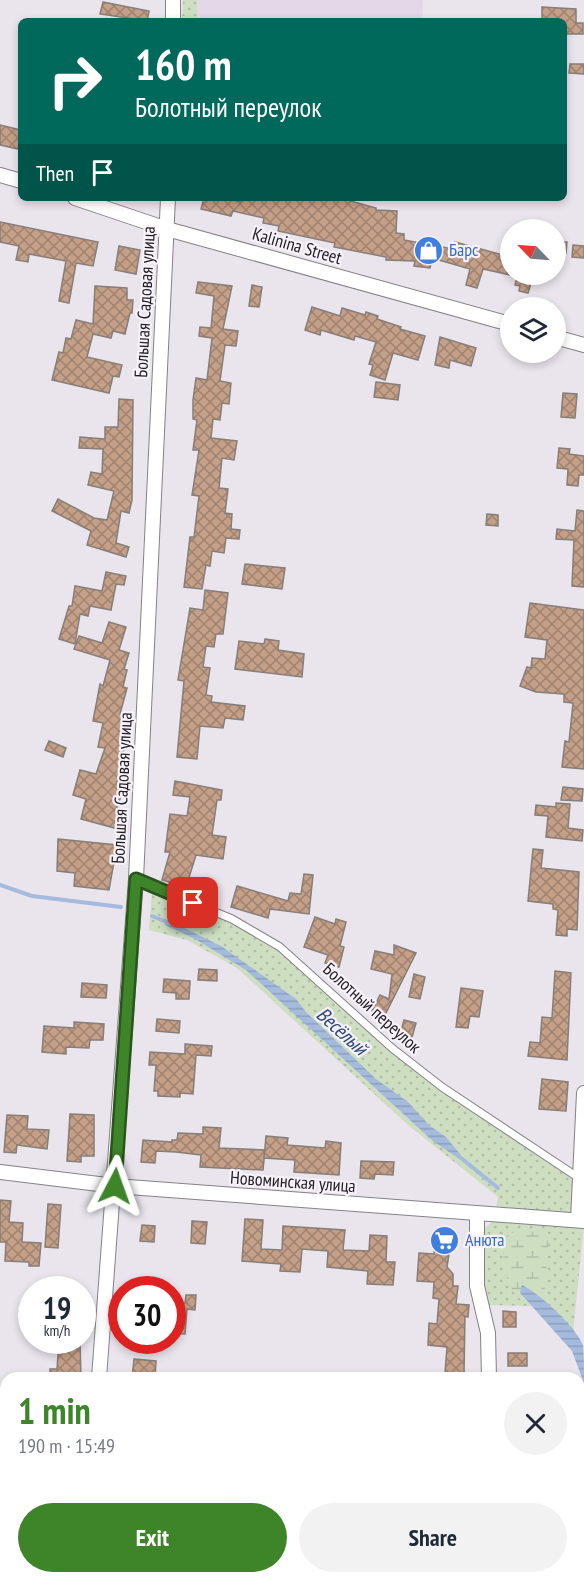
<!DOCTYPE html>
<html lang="en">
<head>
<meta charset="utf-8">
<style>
  :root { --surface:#fff; --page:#f2f2f3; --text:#1f2937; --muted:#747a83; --accent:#3e852a }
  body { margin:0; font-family:"PT Sans Narrow",sans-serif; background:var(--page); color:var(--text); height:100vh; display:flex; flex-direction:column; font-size:22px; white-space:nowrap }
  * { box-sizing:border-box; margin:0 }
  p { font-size:20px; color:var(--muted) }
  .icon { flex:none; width:33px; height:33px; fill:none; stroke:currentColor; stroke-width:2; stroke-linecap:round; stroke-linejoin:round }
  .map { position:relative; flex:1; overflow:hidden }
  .sheet { position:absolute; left:0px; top:1372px; width:585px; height:212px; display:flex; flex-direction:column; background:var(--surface); border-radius:18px 18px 0 0; box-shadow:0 3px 9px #0003 }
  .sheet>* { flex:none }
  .top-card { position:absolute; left:18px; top:18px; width:549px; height:183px; border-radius:9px; box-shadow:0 3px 9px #0003; background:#00695c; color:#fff; overflow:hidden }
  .needle { width:39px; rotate:295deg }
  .controls { position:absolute; left:500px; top:219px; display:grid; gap:12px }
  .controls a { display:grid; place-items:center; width:66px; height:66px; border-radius:50%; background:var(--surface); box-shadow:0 3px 9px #0003; font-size:30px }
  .speed { position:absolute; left:18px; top:1276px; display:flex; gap:12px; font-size:30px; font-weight:700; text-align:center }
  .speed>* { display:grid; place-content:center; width:78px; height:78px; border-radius:50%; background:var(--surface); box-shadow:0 3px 9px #0003; line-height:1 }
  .speed small { font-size:15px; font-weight:400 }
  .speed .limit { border:9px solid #d22; background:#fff; color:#111 }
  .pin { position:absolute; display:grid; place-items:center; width:51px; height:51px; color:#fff; margin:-26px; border-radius:12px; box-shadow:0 3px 9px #0006 }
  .me { position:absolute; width:66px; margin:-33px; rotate:4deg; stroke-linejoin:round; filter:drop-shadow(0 0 4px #0008) }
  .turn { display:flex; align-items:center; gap:21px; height:126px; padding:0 18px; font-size:27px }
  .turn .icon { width:78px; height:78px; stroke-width:2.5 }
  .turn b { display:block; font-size:42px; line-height:51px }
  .then { display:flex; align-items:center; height:57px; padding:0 18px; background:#0003; gap:12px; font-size:22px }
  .round { display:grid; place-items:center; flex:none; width:63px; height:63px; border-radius:32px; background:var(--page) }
  .headline { display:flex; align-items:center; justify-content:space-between; height:102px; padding:0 18px }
  h1 { font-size:36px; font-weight:700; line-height:45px; color:var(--accent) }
  .action { display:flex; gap:12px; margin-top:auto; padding:12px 18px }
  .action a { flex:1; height:69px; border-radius:36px; background:var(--accent); color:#fff; font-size:24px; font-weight:700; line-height:69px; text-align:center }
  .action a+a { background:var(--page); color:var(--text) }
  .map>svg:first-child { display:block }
  .built { fill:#e2d8e7 }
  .green { fill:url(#green-dots) }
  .wetland { fill:url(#wetland-marsh) }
  .water { fill:url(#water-rules) }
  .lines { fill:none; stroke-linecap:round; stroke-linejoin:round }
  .stream { stroke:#a4bbdd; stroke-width:4 }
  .building { fill:url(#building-cross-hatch); stroke:#867e79; stroke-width:1.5 }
  .service-casing { stroke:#868188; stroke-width:9 }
  .minor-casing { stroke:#868188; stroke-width:16 }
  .service { stroke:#fff; stroke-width:7 }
  .minor { stroke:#fff; stroke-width:14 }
  .route-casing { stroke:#28561b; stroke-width:15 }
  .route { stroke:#3e852a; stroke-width:10 }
  .labels { text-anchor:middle; stroke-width:4.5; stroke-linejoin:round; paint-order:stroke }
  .street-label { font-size:18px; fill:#232124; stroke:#f7f1fa }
  .shop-label { font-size:18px; fill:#366cbe; stroke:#f7f1fa; text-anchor:start }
  .water-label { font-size:20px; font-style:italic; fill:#2d4b78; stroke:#f7f1fa }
</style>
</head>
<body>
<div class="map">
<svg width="584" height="1583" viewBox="0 0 584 1583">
  <defs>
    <pattern id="green-dots" width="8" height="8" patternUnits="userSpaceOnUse" patternTransform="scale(1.5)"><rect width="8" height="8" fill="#cddec1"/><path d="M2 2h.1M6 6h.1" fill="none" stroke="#b0bea6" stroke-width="1.8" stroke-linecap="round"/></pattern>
    <pattern id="wetland-marsh" width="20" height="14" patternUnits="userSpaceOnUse" patternTransform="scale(1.5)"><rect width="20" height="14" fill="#cddec1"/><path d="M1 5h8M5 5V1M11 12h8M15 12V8" fill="none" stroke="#b0bea6"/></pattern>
    <pattern id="water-rules" width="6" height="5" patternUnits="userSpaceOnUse" patternTransform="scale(1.5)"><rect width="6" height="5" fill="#a4bbdd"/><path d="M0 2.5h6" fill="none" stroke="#8da0be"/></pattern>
    <pattern id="building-cross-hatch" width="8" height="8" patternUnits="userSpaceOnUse" patternTransform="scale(1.5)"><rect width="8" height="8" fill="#c5a088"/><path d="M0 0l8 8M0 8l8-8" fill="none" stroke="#a0826f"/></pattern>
  </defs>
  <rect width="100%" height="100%" fill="#eae4ec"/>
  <polygon class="built" points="197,0 423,0 422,21 197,21"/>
  <g class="green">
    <polygon points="183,0 197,0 197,21 182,21"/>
    <polygon points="152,893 225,921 262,940 280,952 383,1045 431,1084 574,1180 573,1214 496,1209 498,1197 408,1125 237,968 187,940 149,930"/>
    <path d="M495,1219l89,7 -11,105 -25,-26 -3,-18 3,-54 -41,2c-8,22 -1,60 24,71l-42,-1 -7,-19 1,-56z"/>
  </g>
  <path class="wetland" d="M546,1231l3,6 -4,50 3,18 -24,-19 -4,7 11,13c-26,-11 -33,-48 -24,-71l7,-3z"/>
  <g class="water">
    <polygon points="168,920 221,946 296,999 306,1012 376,1079 408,1102 430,1126 446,1137 460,1154 458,1158 433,1141 246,970 195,939 165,925 164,922"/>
    <path d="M522,1285c17,8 54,42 61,60 1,10 1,26 1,38l-12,-32 -52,-58z"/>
  </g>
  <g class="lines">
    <g class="stream">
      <polyline points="0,885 32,896 121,907"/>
      <polyline points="152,916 169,923"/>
      <polyline points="456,1154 498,1188"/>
    </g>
  </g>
  <g class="building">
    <polygon points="103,2 149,11 147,21 100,14"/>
    <polygon points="542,7 576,9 576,23 583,23 583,34 564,34 564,21 542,21"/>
    <polygon points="570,64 584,64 584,74 569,73"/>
    <polygon points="0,125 21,130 18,149 0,145"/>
    <polygon points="204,198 224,198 241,202 241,198 340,198 376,208 376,210 397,211 396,233 404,234 404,240 453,249 455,242 510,257 510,275 483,269 477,288 466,285 470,269 432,258 430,268 414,266 415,261 386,260 386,257 334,247 335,243 278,231 279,226 263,223 264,218 233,211 231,216 201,209"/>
    <polygon points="0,222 98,242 93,266 76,263 69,303 59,301 66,261 29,254 28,262 16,260 19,246 0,242"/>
    <polygon points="555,242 567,242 566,253 555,253"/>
    <polygon points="573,245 584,246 584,258 572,257"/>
    <polygon points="119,246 140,250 136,274 115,270"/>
    <polygon points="518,274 534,274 528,293 519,291 520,286 515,285"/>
    <polygon points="198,282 232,286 223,329 238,331 236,346 225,345 220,381 231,383 229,404 222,403 220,420 213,419 211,438 237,441 234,460 222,458 219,488 228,489 225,513 232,514 231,529 240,530 239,539 226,538 224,553 212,551 210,566 206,565 202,589 184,587 190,537 194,537 199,496 192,495 199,450 193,450 197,420 193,419 193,400 196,378 207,380 212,338 199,336 200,327 211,328 214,296 196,293"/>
    <polygon points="252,285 262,287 259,307 249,306"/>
    <polygon points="95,286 127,288 127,300 133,300 132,313 130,313 125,334 113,331 111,338 93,334 87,357 122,365 119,377 113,376 109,393 52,380 59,352 63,353 66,338 71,339 76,320 93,324"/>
    <polygon points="312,307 340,316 342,308 365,315 366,312 378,316 377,319 401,327 400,329 425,336 418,360 393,353 385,380 370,375 373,365 369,364 376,342 355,336 354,340 321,330 320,335 305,330"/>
    <polygon points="440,337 476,348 471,366 450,360 449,368 435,365"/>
    <polygon points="376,382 400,385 398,400 374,397"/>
    <polygon points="563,393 577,394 575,418 561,417"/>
    <polygon points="119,399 133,400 132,500 129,513 121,511 116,543 129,547 126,557 87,545 91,531 52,511 58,499 94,518 107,520 114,491 88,485 91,472 102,474 103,449 79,448 80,437 105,439 105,427 118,427"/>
    <polygon points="559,448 570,449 569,454 584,456 584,475 579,475 578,486 567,485 568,469 557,468"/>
    <polygon points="577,510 584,511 584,587 572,586 574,540 556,539 557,529 575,531"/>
    <polygon points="487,514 498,515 498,526 486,525"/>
    <polygon points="245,564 285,568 282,589 242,584"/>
    <polygon points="106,572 126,576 124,585 116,584 111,610 90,606 88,616 80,614 75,644 59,639 69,606 72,606 75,586 102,591"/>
    <polygon points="205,590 228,593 223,634 216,634 214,647 206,646 203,667 210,668 206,695 212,696 211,702 245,706 243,720 225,718 223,728 200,726 197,759 177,757 184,681 178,680 190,608 203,610"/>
    <polygon points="530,603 584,610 584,769 562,767 565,741 569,742 573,703 564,702 564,694 536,692 520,686 527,667 531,668 532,658 545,659 547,640 525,637"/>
    <polygon points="109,622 126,627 119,650 129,653 124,669 127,670 123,687 127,688 120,714 127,716 123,734 127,735 122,758 125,759 117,782 124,784 116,813 121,814 118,829 81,819 86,799 73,795 80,770 96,774 105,748 98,747 103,723 93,721 100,684 103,686 110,660 74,649 79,636 102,643"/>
    <polygon points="265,639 279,641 278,650 304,654 302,677 235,669 239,641 264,644"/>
    <polygon points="49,741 66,748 63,757 45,750"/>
    <polygon points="175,781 222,790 221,800 217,800 212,835 226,837 223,859 196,855 186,887 162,880 170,852 165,852 170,814 187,816 190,797 173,795"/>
    <polygon points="563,787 583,789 582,801 561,800"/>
    <polygon points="556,803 570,804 568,828 583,830 582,841 546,837 548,816 535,815 536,805 556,807"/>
    <polygon points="58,839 117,845 109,890 74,886 75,873 57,871"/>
    <polygon points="533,849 543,850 541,868 579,872 577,930 567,929 567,936 556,935 558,910 553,909 553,904 528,901"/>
    <polygon points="304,874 313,875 309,914 270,909 268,918 231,907 237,886 288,901 290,893 301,894"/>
    <polygon points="315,917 335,924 336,919 346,922 340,946 344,947 339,967 325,963 328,955 304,947"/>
    <polygon points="394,945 416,953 384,1017 372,1011 380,995 389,999 392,974 371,969 375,951 394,955"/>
    <polygon points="199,969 217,970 217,981 198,980"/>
    <polygon points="555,971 571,973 567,1060 528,1056 530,1042 540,1043 542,1017 552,1018"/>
    <polygon points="414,974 425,977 420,999 409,997"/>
    <polygon points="164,979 190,981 189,999 176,999 176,993 163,992"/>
    <polygon points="82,983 107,985 106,998 81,997"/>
    <polygon points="461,988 483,991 479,1017 470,1016 468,1028 456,1027"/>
    <polygon points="157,1019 180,1021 179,1033 156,1031"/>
    <polygon points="404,1020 416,1023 411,1041 399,1039"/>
    <polygon points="74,1022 104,1024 103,1040 90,1040 89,1048 66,1047 66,1054 42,1052 44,1026 74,1028"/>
    <polygon points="185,1044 212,1046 211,1056 196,1055 193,1094 180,1093 180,1097 158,1096 158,1091 154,1091 156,1065 149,1065 150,1052 185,1054"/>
    <polygon points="542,1079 568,1082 566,1111 539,1109"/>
    <polygon points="70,1114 94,1115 94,1156 81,1156 81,1162 67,1161"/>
    <polygon points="7,1115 28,1116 27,1129 49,1130 47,1149 17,1145 16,1153 4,1152"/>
    <polygon points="203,1127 221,1128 219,1148 265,1150 263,1170 200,1167 201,1155 176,1152 156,1151 155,1163 141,1162 143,1140 172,1142 172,1140 177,1140 178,1133 203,1134"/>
    <polygon points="266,1136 288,1138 287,1145 325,1148 326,1141 341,1143 339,1175 294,1172 295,1160 264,1158"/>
    <polygon points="361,1161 394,1162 393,1175 375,1174 374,1179 360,1178"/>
    <polygon points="0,1200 11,1201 9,1222 23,1223 22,1242 41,1243 39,1266 29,1266 29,1262 5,1261 6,1242 0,1242"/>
    <polygon points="48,1204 61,1205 58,1248 45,1247"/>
    <polygon points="245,1219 263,1220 261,1249 282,1250 283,1226 345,1230 343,1250 369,1251 370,1235 387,1236 386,1262 395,1262 393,1285 367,1284 368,1271 327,1267 328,1251 302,1249 300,1272 280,1271 281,1264 242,1261"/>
    <polygon points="192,1221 207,1222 205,1244 191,1243"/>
    <polygon points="142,1225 155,1226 154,1242 140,1241"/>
    <polygon points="436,1233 452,1235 447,1267 453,1274 453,1286 458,1286 456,1304 469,1305 468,1317 465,1316 464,1375 445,1373 447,1347 428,1345 429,1323 437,1324 439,1299 433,1298 434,1282 417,1281 419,1253 434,1254"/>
    <polygon points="186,1295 196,1295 195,1310 187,1309 185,1334 172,1333 172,1303 185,1303"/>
    <polygon points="503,1311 516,1312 516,1327 503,1327"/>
    <polygon points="59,1341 80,1341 81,1378 50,1378 50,1369 57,1369"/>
    <rect x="508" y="1353" width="19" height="13"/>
    <polygon points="134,1359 156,1361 155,1378 132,1378"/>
  </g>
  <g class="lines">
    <defs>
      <polyline id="service" points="136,879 232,919 280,947 392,1048 442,1087 579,1178"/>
      <g id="minor">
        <polyline points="173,21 173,0"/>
        <polyline points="0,175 21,181"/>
        <polyline points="75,198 167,229 510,324"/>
        <polyline points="555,337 584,345"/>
        <polyline points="0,1172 115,1186 584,1221"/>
        <polyline points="477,1214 477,1286 488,1333 489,1378"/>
        <polyline points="578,1220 584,1093"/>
        <polyline points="99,1378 136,879 168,198"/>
        <polyline points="84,1583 84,1578"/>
        <polyline points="488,1583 488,1578"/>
      </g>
    </defs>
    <use href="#service" class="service-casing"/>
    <use href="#minor" class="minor-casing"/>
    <use href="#service" class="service"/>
    <use href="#minor" class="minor"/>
  </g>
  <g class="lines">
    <defs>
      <polyline id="route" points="115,1186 136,879 193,903"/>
    </defs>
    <use href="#route" class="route-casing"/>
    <use href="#route" class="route"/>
  </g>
  <defs>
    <symbol id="shop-disc" viewBox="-11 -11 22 22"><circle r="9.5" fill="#3f7fe0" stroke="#f7f1fa"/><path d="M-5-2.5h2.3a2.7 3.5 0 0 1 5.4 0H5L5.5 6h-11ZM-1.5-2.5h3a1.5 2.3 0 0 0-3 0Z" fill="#fff"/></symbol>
    <symbol id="supermarket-disc" viewBox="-11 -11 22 22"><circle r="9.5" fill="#3f7fe0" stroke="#f7f1fa"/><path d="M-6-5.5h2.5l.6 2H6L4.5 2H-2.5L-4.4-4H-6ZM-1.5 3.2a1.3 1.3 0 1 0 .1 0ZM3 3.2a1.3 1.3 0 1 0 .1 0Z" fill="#fff"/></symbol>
  </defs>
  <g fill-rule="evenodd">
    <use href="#shop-disc" x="412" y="234" width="33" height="33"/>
    <use href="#supermarket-disc" x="428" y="1224" width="33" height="33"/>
  </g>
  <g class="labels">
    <g class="street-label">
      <text transform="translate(297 246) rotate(16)" y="6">Kalinina Street</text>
      <text transform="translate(145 302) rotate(-87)" y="6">Большая Садовая улица</text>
      <text transform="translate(122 788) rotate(-87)" y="6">Большая Садовая улица</text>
      <text transform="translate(372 1008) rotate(42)" y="6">Болотный переулок</text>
      <text transform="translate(293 1182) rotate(4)" y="6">Новоминская улица</text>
    </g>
    <g class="shop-label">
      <text x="449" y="256">Барс</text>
      <text x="465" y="1246">Анюта</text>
    </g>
    <g class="water-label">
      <text transform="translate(342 1031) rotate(42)" y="7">Весёлый</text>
    </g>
  </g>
</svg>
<div class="controls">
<a><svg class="needle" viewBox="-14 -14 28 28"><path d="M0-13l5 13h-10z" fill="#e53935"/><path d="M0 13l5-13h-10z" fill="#747a83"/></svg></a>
<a><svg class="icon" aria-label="layers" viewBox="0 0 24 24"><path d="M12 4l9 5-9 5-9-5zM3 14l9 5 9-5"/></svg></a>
</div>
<div class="speed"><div>19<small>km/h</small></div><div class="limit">30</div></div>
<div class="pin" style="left:193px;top:903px;background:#d93025"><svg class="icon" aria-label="arrive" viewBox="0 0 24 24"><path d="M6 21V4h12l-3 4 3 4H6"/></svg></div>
<svg class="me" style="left:115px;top:1186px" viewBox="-20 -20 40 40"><path d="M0-17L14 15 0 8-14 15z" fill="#3e852a" stroke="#fff" stroke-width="4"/></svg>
<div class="top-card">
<div class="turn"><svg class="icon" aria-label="right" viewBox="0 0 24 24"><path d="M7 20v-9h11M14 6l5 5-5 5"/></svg><div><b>160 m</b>Болотный переулок</div></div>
<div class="then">Then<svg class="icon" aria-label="arrive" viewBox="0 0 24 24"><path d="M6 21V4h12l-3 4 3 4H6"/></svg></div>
</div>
<section class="sheet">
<div class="headline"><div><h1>1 min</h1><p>190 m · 15:49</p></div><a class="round"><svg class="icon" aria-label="close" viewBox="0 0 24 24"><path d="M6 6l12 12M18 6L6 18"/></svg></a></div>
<div class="action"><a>Exit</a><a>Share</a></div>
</section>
</div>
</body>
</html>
